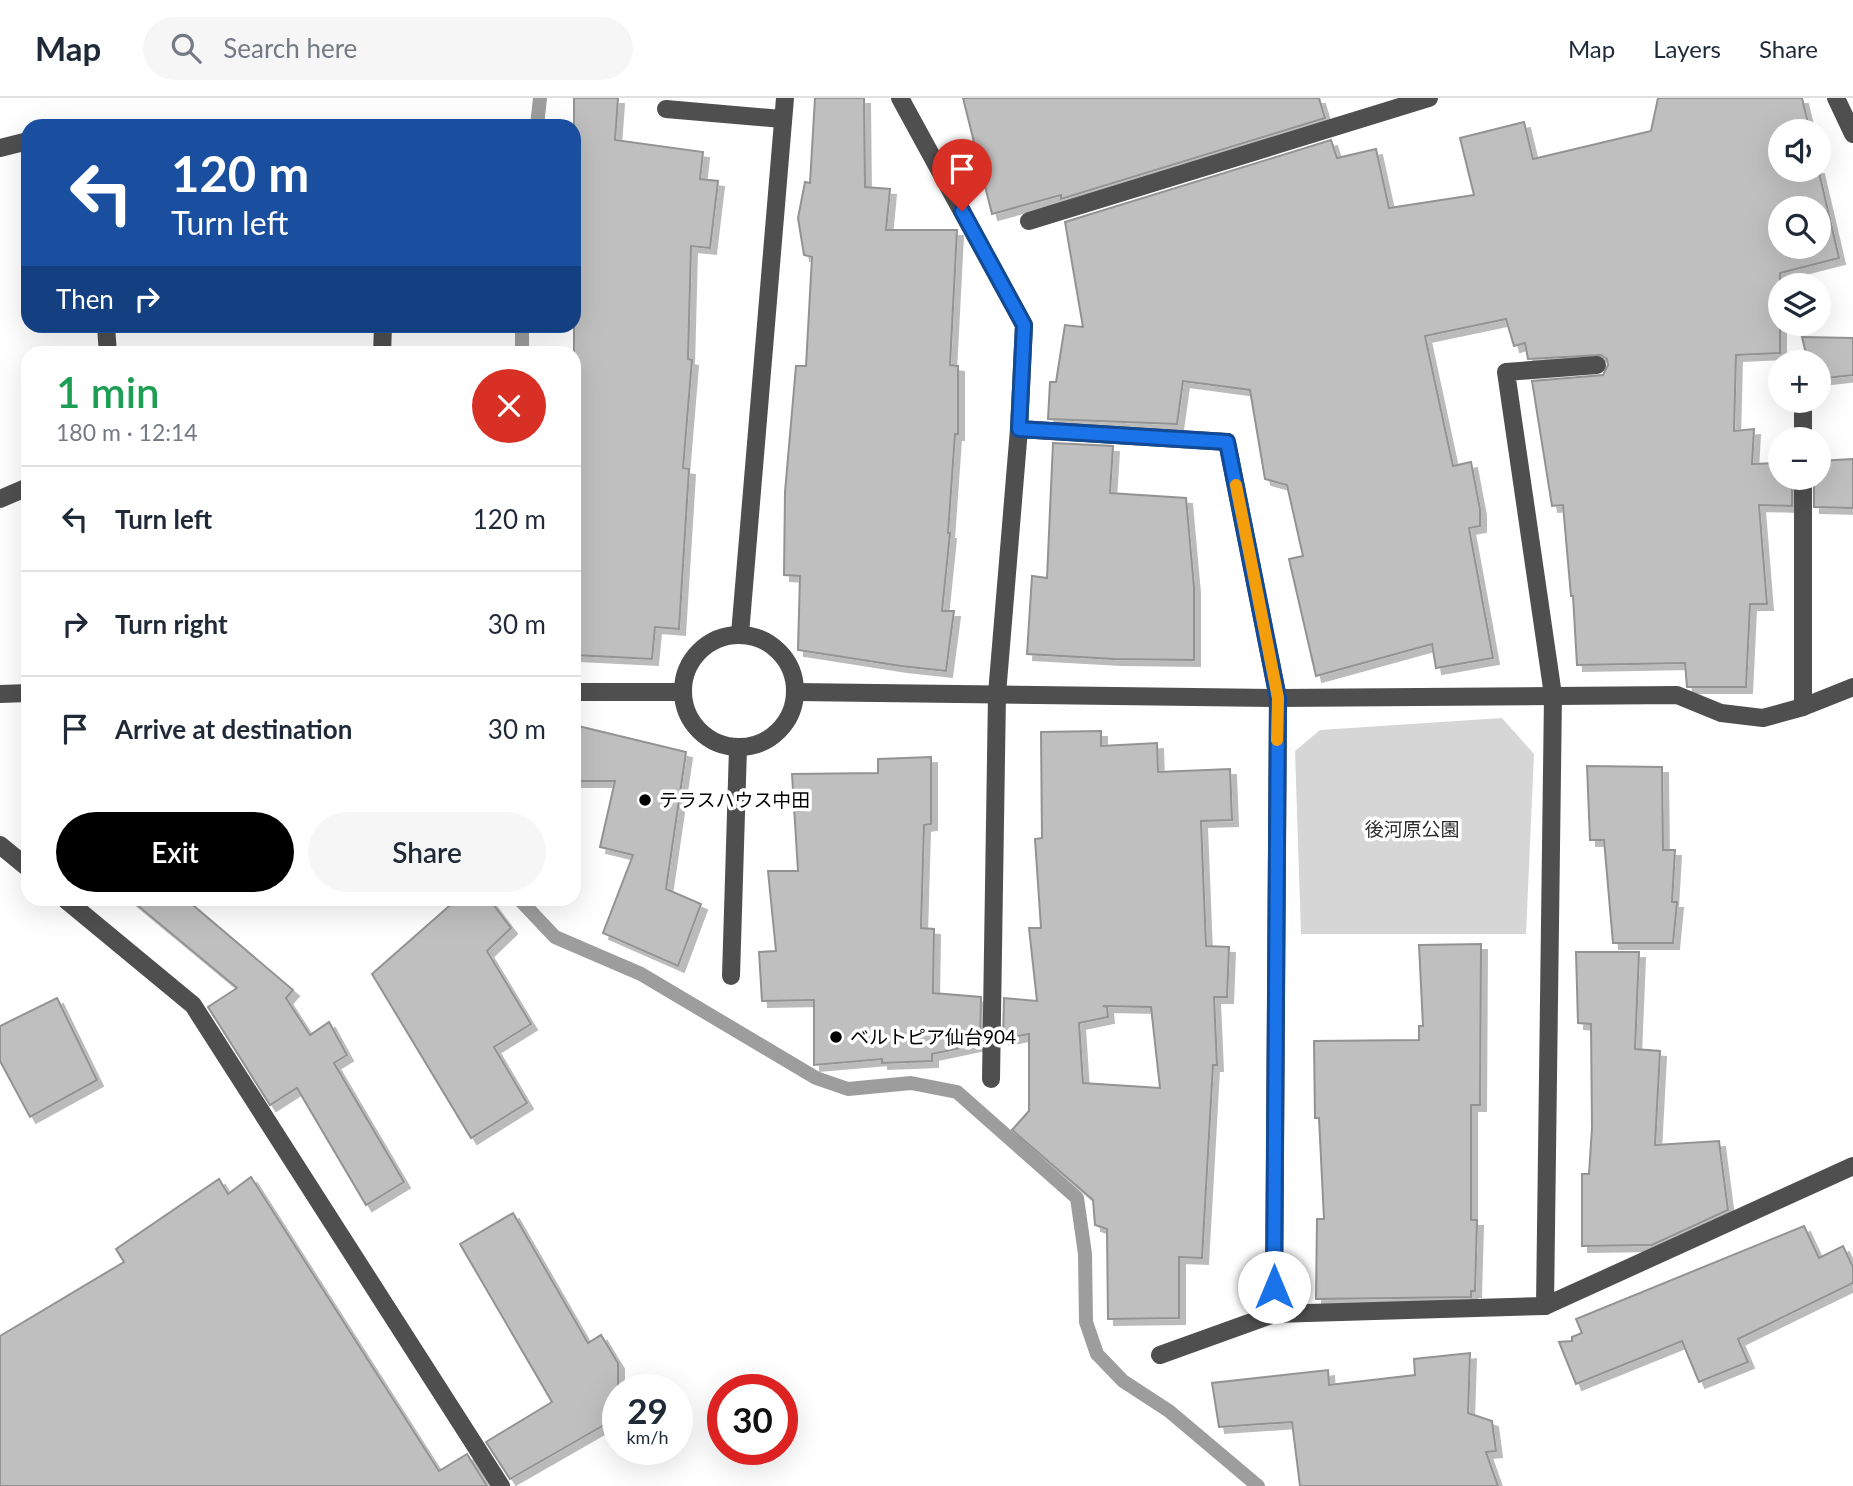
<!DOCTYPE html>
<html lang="en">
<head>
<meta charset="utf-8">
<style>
  :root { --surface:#fff; --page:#f6f6f7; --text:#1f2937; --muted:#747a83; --line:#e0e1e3; --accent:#000 }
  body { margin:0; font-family:Lato,"Noto Sans JP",sans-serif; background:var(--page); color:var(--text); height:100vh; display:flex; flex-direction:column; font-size:26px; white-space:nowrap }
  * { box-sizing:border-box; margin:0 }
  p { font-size:23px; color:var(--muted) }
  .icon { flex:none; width:38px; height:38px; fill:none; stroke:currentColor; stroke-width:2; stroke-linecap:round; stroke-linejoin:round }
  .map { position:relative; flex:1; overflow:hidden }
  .drawer { position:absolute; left:21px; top:248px; width:560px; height:560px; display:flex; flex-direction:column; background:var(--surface); border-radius:21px; box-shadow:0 7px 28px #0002 }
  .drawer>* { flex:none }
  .hud { position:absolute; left:21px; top:21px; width:560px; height:214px; border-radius:21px; box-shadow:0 7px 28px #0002; background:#1a4fa0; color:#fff; overflow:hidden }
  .tools { position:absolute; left:1768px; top:21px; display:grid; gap:14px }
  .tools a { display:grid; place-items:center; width:63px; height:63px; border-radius:50%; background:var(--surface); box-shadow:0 7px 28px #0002; font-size:35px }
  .speed { position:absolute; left:602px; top:1276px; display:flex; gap:14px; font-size:35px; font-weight:700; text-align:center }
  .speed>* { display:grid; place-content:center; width:91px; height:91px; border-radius:50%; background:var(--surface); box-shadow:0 7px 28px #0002; line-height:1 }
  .speed small { font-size:18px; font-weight:400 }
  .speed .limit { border:10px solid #d22; background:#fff; color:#111 }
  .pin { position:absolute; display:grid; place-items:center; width:60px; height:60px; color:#fff; margin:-72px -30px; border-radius:50% 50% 50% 0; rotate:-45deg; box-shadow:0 0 7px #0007 }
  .pin .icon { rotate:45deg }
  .me { position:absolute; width:77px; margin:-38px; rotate:0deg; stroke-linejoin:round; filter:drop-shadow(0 0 5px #0008) }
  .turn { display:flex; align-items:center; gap:24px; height:147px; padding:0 35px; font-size:32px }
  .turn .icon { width:91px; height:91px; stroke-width:2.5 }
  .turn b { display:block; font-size:49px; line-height:60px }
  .then { display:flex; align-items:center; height:66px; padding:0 35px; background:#0003; gap:14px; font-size:26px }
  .round { display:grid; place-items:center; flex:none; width:74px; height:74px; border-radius:37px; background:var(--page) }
  .summary { display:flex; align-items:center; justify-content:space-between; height:119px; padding:0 35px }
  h1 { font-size:42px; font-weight:600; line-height:52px; color:#1e9e55 }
  .action { display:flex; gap:14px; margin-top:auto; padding:14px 35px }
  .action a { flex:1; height:80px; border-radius:42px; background:var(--accent); color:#fff; font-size:28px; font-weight:600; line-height:80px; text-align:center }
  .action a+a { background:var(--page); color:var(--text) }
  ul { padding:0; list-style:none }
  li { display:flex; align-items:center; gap:21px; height:105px; padding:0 35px; border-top:2px solid var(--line) }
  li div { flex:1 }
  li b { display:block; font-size:26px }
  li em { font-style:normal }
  header { display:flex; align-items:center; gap:42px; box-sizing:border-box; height:98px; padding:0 35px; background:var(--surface); border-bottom:2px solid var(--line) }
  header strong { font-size:33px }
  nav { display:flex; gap:38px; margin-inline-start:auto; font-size:24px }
  .search { width:490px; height:63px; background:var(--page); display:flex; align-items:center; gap:18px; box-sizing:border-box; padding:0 24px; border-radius:38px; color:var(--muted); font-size:26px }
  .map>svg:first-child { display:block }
  .green { fill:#d6d6d6 }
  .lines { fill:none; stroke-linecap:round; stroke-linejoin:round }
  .stream { stroke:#9d9d9d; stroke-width:14 }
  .building { fill:#bfbfbf; stroke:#939393; stroke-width:2; fill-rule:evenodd; filter:url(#shadow) }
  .minor { stroke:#4f4f4f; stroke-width:18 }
  .route-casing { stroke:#114b97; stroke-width:18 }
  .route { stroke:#1a73e8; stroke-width:12 }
  .slow { stroke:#f59e0b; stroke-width:12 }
  .poi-dot { fill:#000; stroke:#fff; stroke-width:2.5 }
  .labels { text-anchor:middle; stroke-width:7; stroke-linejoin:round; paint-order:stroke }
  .poi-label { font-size:19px; fill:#000; stroke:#fff; text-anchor:start }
  .park-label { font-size:19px; fill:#2d2d2d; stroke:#fff }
</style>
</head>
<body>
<header>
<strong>Map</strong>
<div class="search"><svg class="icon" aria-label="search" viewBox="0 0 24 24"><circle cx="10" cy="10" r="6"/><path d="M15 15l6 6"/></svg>Search here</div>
<nav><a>Map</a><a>Layers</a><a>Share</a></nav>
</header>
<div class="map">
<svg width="1853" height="1388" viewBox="0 0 1853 1388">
  <defs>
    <filter id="shadow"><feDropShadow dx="6" dy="6" stdDeviation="0" flood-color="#0004"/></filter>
  </defs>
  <rect width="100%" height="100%" fill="#fff"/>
  <polygon class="green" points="1502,620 1534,656 1526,836 1301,836 1295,653 1320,632"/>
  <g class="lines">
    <g class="stream">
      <polyline points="537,28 540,0"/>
      <polyline points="522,256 522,228"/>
      <polyline points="520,802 555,839 641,876 816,980 848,991 911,985 957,994 1077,1100 1085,1156 1086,1224 1097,1256 1123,1283 1169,1313 1258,1388"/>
    </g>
  </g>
  <g class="building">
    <polygon points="574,0 618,0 615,42 703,54 700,81 718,83 710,150 691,148 688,261 692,262 683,370 689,371 679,531 655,529 652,561 574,557"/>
    <polygon points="815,0 864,0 865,89 890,91 886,132 957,132 950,267 958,268 958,336 955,336 948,435 950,435 942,513 954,513 946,573 901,568 798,552 800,478 784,477 785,394 796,268 806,268 812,159 804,157 798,120 805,84 810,85"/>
    <polygon points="963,0 1319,0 1325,20 1061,101 1061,97 992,116"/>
    <path d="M1658,0h144l8,33h-30v39l38,-2 21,90 -59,15v80l-44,2 -2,76 20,-2 -2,35 28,-1v15h12v28l-33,-1 8,99h-17l-4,83h-59l-2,-24 -108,2 -4,-69h-2l-8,-91 -11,1 -20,-125 71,-6 5,-10 -1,-6 -6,-4 -73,4 -3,-16 -11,3 -8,-27 -81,17 28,130 18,-4 9,47v17l-11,2 24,130 -57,10 -4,-24 -116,32 -27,-117 14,-3 -16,-71 -22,-6 -15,-89 -67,-9 -6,43 -129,-5 2,-37h6l9,-57 18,2 -18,-105 266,-82 6,18 39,-9 13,59 85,-13 -14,-57 64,-16 9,37 118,-28zM1780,110h38v39h-38z"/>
    <polygon points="1802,239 1853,240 1853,277 1818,281 1818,264 1808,264"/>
    <polygon points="1053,345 1113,348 1110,395 1186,400 1194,489 1194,562 1115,561 1027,556 1032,478 1047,480"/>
    <polygon points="1853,361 1853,410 1814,409 1814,380 1818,380 1818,363"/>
    <polygon points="574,627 686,654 666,791 701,806 678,868 603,835 633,757 600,749 615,683 574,683"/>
    <path d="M1101,633v15l56,-3 1,29 72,-3 2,51 -31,1 5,125 23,1 -2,50h-13l3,68h-4l-11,193 -23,-1v61l-71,1 -1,-90 -12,-4 -2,-25 -81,-70 17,-19v-77l-26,5 1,-41 33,3 -8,-73h12l-6,-89 7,-1 -1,-106zM1103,908l48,1 9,81 -77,-5 -4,-60 29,-6 -1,-10z"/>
    <polygon points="931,659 931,726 924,727 921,830 934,831 933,895 981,899 980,946 932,956 932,963 882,965 882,961 814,967 814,902 762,903 759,854 776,853 768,773 798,773 792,676 878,675 878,661"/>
    <polygon points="1587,668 1662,669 1663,752 1675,752 1672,804 1677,804 1673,845 1613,845 1604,742 1590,742"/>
    <polygon points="131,802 187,802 293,892 286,900 310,937 329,924 347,957 334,965 404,1084 366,1107 297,990 270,1007 208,909 237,890"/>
    <polygon points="456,802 490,802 511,830 487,853 531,926 494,949 527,1005 471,1040 372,876"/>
    <polygon points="1481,846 1480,1007 1471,1007 1471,1122 1477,1122 1475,1193 1471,1193 1471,1199 1316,1201 1317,1121 1324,1121 1319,1020 1315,1020 1314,943 1419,942 1419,928 1423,928 1419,847"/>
    <polygon points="1576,854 1639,854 1635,951 1660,953 1655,1047 1719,1043 1728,1112 1652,1147 1582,1148 1582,1076 1589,1076 1592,1030 1591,926 1578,925"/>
    <polygon points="57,900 97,982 30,1019 0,963 0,928"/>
    <polygon points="251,1079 439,1373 467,1356 487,1388 0,1388 0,1238 124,1164 116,1151 219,1081 228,1096"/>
    <polygon points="513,1115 588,1245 601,1237 618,1265 618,1319 510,1381 486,1344 552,1304 460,1146"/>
    <polygon points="1804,1128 1819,1160 1843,1148 1853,1169 1853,1185 1738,1241 1748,1264 1699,1284 1682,1243 1576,1286 1559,1244 1572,1243 1572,1239 1582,1235 1576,1221"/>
    <polygon points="1470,1255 1468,1315 1492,1323 1496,1353 1486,1354 1498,1388 1300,1388 1292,1324 1219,1329 1212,1285 1328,1272 1329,1287 1415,1277 1414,1261"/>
  </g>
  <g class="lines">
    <g class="minor">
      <polyline points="900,0 1024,227 1019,331"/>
      <polyline points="1836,0 1853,36"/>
      <polyline points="666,11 782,21"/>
      <polyline points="0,50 28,43"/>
      <polyline points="1029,123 1429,0"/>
      <polyline points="106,228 108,256"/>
      <polyline points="382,256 383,228"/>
      <polyline points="1803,303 1803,341"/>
      <polyline points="1803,380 1803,609"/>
      <polyline points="0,401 28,389"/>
      <polyline points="740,536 785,0"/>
      <circle cx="739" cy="593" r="56"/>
      <polyline points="574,594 682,594"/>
      <polyline points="795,594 1278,600 1677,597 1721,615 1763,620 1803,609 1853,589"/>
      <polyline points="0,596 28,595"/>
      <polyline points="0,747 28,770"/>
      <polyline points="66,802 193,907 501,1388"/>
      <polyline points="731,878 738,650"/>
      <polyline points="991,981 997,596 1019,331 1227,344 1278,600 1274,1216 1545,1208 1853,1068"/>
      <polyline points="1545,1208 1553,597 1506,274 1597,267"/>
      <polyline points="1160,1257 1274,1216"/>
    </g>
  </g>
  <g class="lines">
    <defs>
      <polyline id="route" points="962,113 1024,227 1019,331 1227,344 1278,600 1274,1189"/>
    </defs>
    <use href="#route" class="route-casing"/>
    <use href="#route" class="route"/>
    <polyline class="slow" points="1236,387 1278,600 1277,642"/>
  </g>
  <g class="poi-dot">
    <circle cx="645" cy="702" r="7"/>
    <circle cx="836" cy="939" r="7"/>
  </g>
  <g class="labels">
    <g class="poi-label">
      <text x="659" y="709">テラスハウス中田</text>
      <text x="850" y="946">ベルトピア仙台904</text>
    </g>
    <g class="park-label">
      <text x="1412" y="738">後河原公園</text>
    </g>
  </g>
</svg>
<div class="tools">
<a><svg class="icon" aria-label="sound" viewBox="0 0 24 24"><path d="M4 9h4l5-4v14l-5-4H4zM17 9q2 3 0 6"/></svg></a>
<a><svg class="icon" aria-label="search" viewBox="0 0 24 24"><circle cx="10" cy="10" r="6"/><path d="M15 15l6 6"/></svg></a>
<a><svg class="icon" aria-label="layers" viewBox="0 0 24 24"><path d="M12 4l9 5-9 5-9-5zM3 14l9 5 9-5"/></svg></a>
<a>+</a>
<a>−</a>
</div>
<div class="speed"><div>29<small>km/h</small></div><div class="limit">30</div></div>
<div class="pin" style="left:962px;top:113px;background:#d93025"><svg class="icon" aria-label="arrive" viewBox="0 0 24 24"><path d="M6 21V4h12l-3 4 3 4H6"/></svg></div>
<svg class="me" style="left:1274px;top:1189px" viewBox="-20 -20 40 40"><circle r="19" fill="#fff"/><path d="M0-13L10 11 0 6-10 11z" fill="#1a73e8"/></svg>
<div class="hud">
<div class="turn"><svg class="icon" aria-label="left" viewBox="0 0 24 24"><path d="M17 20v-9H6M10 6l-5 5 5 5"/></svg><div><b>120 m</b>Turn left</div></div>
<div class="then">Then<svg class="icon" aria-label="right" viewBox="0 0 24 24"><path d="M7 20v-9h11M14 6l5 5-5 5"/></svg></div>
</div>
<section class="drawer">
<div class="summary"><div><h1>1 min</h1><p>180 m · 12:14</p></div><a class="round" style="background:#d93025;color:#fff"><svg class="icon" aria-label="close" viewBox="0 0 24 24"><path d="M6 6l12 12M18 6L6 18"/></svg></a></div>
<ul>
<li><svg class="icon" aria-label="left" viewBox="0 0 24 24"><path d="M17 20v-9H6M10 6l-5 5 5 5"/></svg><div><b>Turn left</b></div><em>120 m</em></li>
<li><svg class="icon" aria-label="right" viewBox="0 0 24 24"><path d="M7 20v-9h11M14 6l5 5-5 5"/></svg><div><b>Turn right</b></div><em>30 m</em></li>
<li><svg class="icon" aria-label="arrive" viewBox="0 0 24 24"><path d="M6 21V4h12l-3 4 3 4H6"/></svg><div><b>Arrive at destination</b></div><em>30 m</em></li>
</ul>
<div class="action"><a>Exit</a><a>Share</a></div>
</section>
</div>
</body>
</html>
